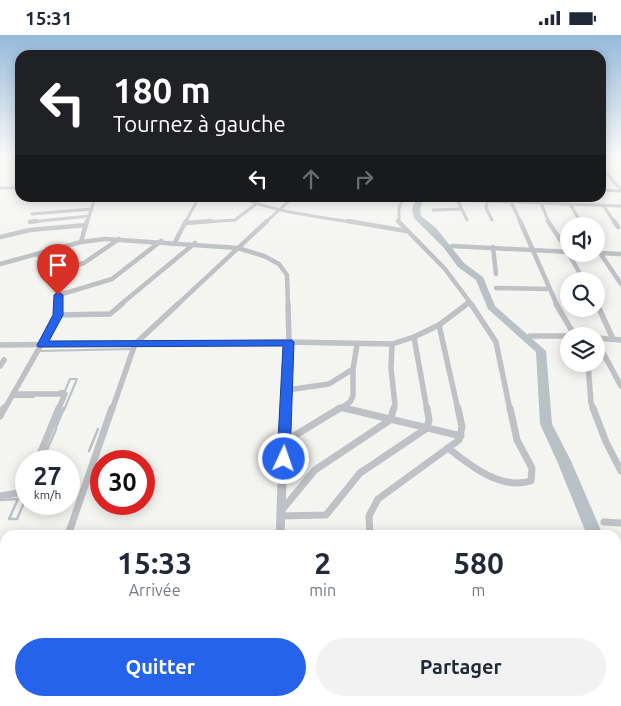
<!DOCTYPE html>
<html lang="fr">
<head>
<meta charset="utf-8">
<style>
  :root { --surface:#fff; --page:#f2f2f3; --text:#1f2937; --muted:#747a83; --accent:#2563eb }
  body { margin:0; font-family:Ubuntu,sans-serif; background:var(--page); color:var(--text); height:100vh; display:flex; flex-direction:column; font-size:19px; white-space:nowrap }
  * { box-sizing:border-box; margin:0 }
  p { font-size:16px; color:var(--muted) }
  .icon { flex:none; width:28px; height:28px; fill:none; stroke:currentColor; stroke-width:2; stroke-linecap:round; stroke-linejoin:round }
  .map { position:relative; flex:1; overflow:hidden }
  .sheet { position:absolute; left:0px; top:495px; width:621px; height:176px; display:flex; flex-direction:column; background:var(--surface); border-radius:15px 15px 0 0; box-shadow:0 2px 12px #0003 }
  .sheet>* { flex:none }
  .banner { position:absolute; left:15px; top:15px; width:591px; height:152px; border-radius:15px; box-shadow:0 2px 12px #0003; background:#202124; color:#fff; overflow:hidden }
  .tools { position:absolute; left:560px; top:182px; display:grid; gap:10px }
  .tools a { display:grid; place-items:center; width:45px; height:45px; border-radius:50%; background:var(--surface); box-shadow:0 2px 12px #0003; font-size:25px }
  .speed { position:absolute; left:15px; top:415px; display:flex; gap:10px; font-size:25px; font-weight:700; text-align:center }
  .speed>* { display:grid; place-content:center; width:65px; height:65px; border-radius:50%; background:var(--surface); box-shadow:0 2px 12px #0003; line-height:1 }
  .speed small { font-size:12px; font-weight:400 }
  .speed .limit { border:8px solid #d22; background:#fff; color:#111 }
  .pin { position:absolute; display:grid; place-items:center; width:42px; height:42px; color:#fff; margin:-51px -21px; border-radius:50% 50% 50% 0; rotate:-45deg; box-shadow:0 0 5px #0007 }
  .pin .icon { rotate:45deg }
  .me { position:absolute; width:55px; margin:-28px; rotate:3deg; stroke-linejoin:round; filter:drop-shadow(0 0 4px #0008) }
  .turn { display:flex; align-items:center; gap:18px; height:105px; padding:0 15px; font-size:22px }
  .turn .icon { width:65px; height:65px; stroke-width:2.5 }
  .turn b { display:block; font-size:35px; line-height:42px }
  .lanes { display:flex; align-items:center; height:48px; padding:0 15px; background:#0003; justify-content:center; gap:25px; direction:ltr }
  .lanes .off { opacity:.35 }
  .eta { display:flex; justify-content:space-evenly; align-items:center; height:85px; text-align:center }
  .eta b { font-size:30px; font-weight:600; line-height:35px }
  .primary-button { display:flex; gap:10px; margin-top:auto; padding:10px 15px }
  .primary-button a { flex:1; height:58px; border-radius:30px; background:var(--accent); color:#fff; font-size:20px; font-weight:600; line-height:58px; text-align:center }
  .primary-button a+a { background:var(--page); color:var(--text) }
  .status { display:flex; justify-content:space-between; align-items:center; height:35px; padding:0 25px; background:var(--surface); direction:ltr }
  .status svg { height:14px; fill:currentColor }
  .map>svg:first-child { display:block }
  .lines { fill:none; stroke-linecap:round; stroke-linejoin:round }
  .stream-far3 { stroke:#b9c1c7; stroke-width:1 }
  .stream-far2 { stroke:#b9c1c7; stroke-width:2 }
  .stream-far1 { stroke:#b9c1c7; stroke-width:2.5 }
  .stream { stroke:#b9c1c7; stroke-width:3 }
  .river { fill:#b9c1c7; fill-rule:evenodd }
  .street-far4 { stroke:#bec1c5; stroke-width:3 }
  .street-far3 { stroke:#bec1c5; stroke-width:4.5 }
  .street-far2 { stroke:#bec1c5; stroke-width:5.5 }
  .street-far1 { stroke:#bec1c5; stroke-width:7 }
  .street { stroke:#bec1c5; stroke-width:9 }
  .route { fill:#2563eb; stroke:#184099 }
</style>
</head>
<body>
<div class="status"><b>15:31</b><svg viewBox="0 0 49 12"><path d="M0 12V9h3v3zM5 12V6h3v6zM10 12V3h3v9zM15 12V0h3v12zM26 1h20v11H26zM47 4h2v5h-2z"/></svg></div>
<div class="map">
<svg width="621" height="671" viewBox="0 0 621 671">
  <rect width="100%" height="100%" fill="#f4f4f1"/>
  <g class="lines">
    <polyline class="stream-far3" points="0,122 2,121"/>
    <g class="stream-far2">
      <polyline points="40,316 130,314"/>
      <polyline points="60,356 65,356 70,344 77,344 64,375"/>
      <polyline points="14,362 34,362"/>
    </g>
    <g class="stream-far1">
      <polyline points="56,392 64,373"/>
      <polyline points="89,416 98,394"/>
      <polyline points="42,426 56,394"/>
      <polyline points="0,465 18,464 9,484 17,484 26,463"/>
      <polyline points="277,500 280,409"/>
    </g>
    <polyline class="stream" points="0,559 5,559"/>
    <g class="river">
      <polygon points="416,162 423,164 420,175 421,181 436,193 464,228 483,242 495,271 546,316 552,389 571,426 603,500 587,500 557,426 540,389 536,317 488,274 476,245 458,232 444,213 414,183 412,175"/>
      <polygon points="616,545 621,547 621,573 616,571"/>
    </g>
    <g class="street-far4">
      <polyline points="19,121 16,131 20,140"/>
      <polyline points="601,131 621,155"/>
      <polyline points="0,153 20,153"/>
      <polyline points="601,155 621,156"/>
      <path d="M240,162c36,16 77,19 116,26"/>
      <polyline points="403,163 621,171"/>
      <polyline points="457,164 467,185"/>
      <polyline points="487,166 486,173 492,185"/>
      <polyline points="511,167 521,188"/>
      <polyline points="541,168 549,188"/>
      <polyline points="570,169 581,188"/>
      <polyline points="603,170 615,188"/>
      <polyline points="433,175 461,174"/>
      <polyline points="32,179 92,174"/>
      <polyline points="30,187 89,181"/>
      <polyline points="87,188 95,162"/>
      <polyline points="185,188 199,162"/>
      <polyline points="191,188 235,185 256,169"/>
      <polyline points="265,188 293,162"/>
      <polyline points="399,188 399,173 403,162"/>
    </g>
    <g class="street-far3">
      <polyline points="348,186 406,196"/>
      <polyline points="398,186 445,234 472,270"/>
      <polyline points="520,186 557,270"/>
      <polyline points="548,186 569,218"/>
      <polyline points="580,186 583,191"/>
      <polyline points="614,186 618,192"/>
      <polyline points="30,187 36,186"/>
      <polyline points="185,188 211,186"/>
      <polyline points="0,202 30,195 86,190"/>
      <polyline points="81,207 87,186"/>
      <polyline points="175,207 186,186"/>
      <polyline points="452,211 569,217"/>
      <polyline points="493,212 496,239"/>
      <polyline points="596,212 621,249"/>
      <polyline points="598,218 621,219"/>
      <polyline points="38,219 59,260 58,270"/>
      <polyline points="569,219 584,246"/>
      <polyline points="0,229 81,207 105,204 238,213 264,221 279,229 287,240 288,270"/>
      <polyline points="48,239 84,228 119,204"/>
      <polyline points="496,253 549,254"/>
      <polyline points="59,260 112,244 161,206"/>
      <polyline points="596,268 597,270"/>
      <polyline points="120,270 195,208"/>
      <polyline points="177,270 267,186"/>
      <polyline points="465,270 469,268"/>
    </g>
    <g class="street-far2">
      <polyline points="471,269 496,307 510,375"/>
      <polyline points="556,269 575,301"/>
      <polyline points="597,269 613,304"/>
      <polyline points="58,280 110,279 122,269"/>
      <polyline points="439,290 458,375"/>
      <polyline points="530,301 572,301"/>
      <polyline points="414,302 427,375"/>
      <polyline points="596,303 621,305"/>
      <polyline points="596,305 621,351"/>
      <polyline points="392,309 391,333 395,370 393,375"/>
      <polyline points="0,310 289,307 392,309 414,302 439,290 467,269"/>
      <polyline points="588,329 591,368 594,375"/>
      <polyline points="0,331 4,325"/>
      <polyline points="287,355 329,349 353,334"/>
      <polyline points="13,359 65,359 58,375"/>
      <polyline points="343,373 350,375"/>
      <polyline points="4,375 58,280 59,269"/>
      <polyline points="112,375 135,309 178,269"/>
      <polyline points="286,375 289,307 288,269"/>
      <polyline points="338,375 350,367 353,361 353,334 357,310"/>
    </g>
    <g class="street-far1">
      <polyline points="344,373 461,401"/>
      <polyline points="593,373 606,407 621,436"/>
      <polyline points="0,381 4,373"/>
      <polyline points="284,407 340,373"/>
      <path d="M448,413c23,18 52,42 83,33l1,-13 -15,-28 -7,-32"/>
      <polyline points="37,426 59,373"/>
      <polyline points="0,461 18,458 26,450"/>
      <polyline points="281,476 315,435 390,385 394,373"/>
      <polyline points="281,481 326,480 360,438 427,393 429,385 427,373"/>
      <polyline points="604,487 621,488"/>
      <polyline points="68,500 112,373"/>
      <polyline points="281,500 286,373"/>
      <polyline points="370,500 369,481 378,464 459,405 462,392 458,373"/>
    </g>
    <g class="street">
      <polyline points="0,552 5,552"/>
      <polyline points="275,666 275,671"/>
      <polyline points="379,666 379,671"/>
      <polyline points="506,666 510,671"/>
      <polyline points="558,666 559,671"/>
      <polyline points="6,671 8,666"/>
    </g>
  </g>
  <linearGradient id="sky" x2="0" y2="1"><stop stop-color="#95b9db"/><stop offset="0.56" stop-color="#fafaf9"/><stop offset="1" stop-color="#fafaf9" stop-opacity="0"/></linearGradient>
  <rect width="621" height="215" fill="url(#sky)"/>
  <polygon class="route" points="58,257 63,260 63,280 49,306 292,305 294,307 290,424 288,428 284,430 279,428 277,424 283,311 38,312 37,310 53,280 54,260"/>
</svg>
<div class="tools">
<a><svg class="icon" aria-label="sound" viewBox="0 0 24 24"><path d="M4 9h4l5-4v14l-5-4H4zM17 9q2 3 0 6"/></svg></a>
<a><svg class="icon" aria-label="search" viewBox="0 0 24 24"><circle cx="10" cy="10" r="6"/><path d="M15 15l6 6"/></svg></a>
<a><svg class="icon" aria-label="layers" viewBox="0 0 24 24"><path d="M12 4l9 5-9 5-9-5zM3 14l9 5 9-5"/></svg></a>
</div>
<div class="speed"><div>27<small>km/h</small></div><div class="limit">30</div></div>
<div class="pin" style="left:58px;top:260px;background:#d93025"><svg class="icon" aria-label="arrive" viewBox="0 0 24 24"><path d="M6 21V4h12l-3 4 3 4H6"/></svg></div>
<svg class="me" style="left:284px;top:424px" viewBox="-20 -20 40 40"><circle r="17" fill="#2563eb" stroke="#fff" stroke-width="3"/><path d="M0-11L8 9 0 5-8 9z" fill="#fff"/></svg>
<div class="banner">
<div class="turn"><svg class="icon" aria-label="left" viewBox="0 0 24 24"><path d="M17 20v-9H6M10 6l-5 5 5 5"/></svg><div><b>180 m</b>Tournez à gauche</div></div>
<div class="lanes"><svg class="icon" aria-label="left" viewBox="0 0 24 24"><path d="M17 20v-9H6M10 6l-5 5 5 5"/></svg><svg class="icon off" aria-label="ahead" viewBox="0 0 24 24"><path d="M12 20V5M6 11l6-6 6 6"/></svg><svg class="icon off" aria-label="right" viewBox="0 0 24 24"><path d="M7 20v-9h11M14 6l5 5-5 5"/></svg></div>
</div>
<section class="sheet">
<div class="eta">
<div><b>15:33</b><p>Arrivée</p></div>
<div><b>2</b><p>min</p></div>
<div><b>580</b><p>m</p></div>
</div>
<div class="primary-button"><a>Quitter</a><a>Partager</a></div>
</section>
</div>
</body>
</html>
